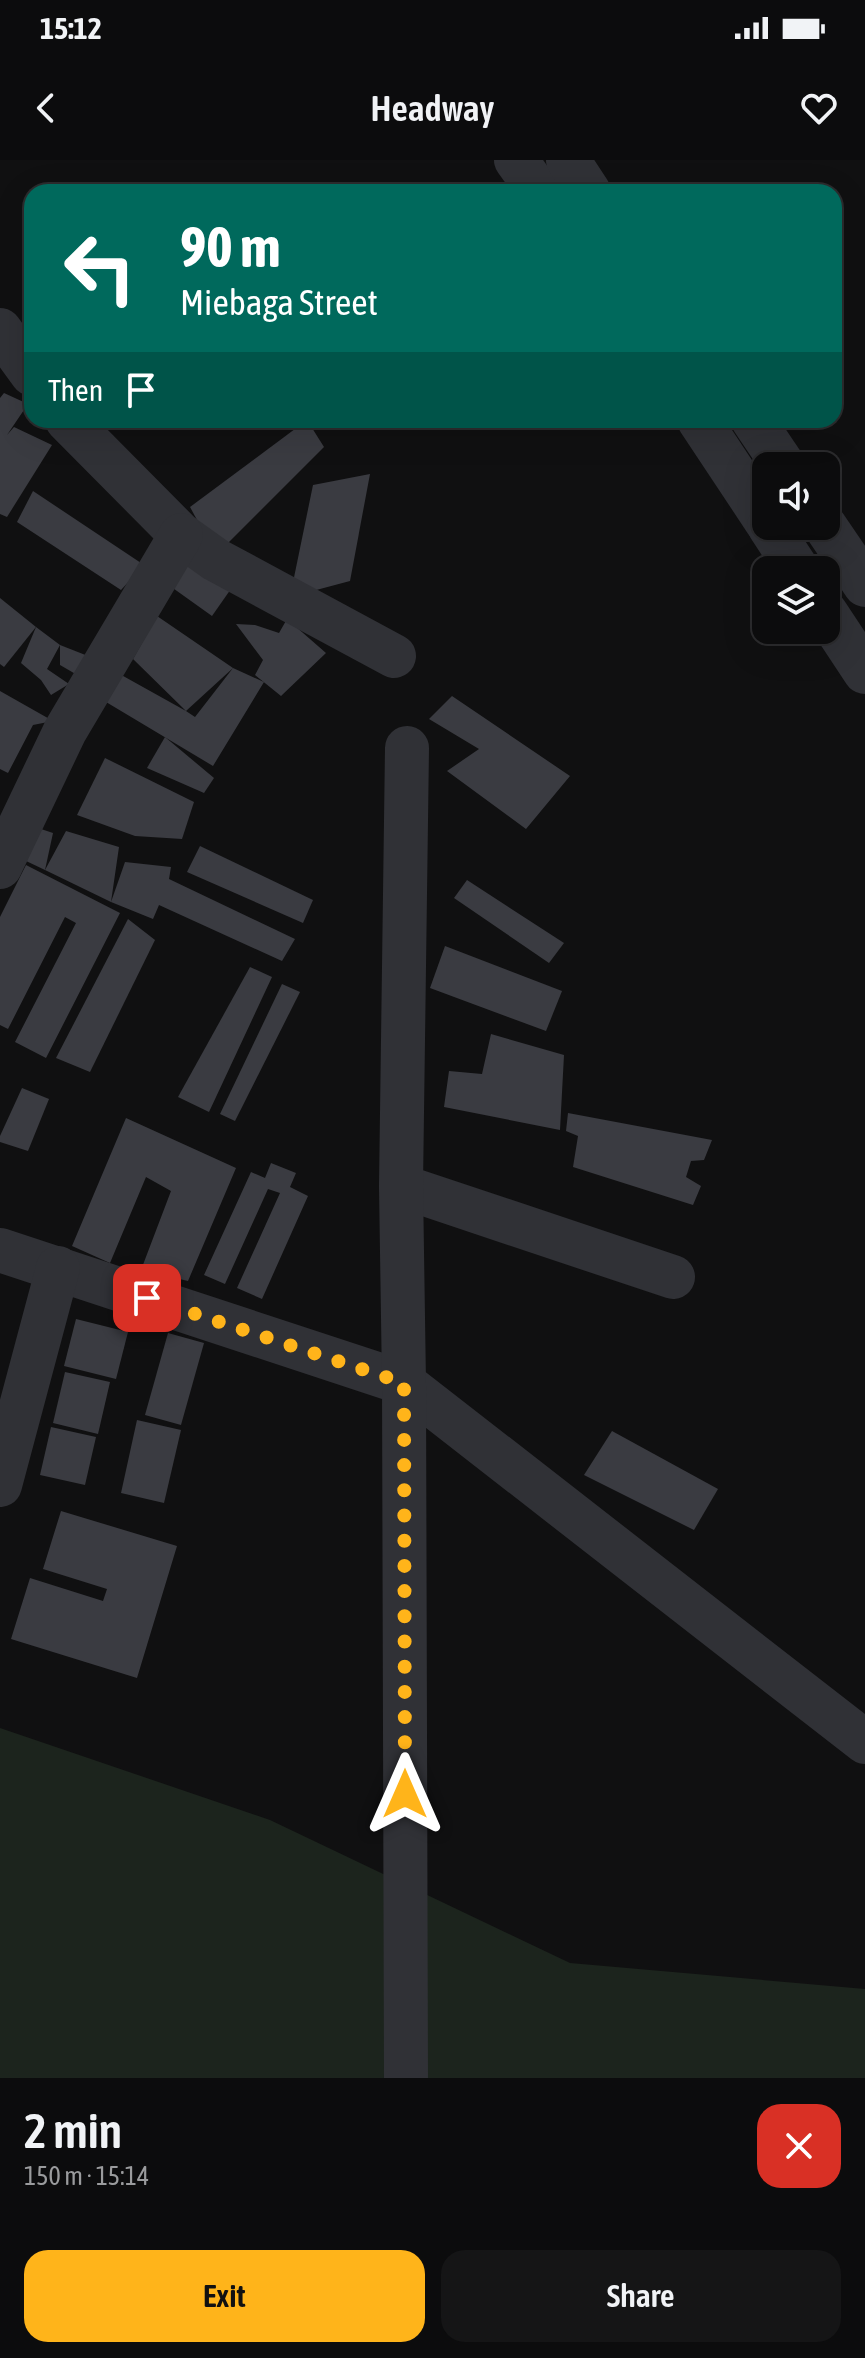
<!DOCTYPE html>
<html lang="en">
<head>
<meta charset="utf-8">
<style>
  :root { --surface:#0c0c0d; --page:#151516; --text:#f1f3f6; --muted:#9a9b9d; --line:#2c2c2e; --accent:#ffb41a }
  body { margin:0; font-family:"Asap Condensed",sans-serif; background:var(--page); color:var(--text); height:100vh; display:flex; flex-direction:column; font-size:30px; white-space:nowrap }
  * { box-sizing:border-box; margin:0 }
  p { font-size:26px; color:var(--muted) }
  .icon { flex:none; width:44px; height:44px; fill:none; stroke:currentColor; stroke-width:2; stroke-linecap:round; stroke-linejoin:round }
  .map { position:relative; height:1918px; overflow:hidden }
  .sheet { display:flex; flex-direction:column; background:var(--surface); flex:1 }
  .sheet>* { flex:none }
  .guide { position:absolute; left:24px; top:24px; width:818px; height:244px; border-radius:24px; box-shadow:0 8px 32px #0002,0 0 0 2px var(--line); background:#00695c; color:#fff; overflow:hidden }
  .buttons { position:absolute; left:752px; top:292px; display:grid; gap:16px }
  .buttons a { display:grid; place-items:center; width:88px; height:88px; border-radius:16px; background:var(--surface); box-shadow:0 8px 32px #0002,0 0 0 2px var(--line); font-size:40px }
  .pin { position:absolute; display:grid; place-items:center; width:68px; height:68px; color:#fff; margin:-34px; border-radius:16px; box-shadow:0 4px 12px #0006 }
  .me { position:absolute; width:88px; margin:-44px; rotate:0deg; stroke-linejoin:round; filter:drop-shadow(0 0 6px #0008) }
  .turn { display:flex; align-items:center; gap:28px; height:168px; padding:0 24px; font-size:36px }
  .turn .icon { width:104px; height:104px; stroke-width:2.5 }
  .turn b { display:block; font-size:56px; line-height:68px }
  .then { display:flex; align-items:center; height:76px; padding:0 24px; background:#0003; gap:16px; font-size:30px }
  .round { display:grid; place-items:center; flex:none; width:84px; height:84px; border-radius:24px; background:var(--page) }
  .summary { display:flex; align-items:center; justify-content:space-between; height:136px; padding:0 24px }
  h1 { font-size:48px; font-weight:600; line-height:60px }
  .primary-button { display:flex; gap:16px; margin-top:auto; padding:16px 24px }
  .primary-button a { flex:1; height:92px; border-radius:24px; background:var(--accent); color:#111; font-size:32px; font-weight:600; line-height:92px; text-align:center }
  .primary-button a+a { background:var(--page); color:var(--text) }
  .status { display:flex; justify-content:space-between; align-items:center; height:56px; padding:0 40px; background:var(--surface); direction:ltr }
  .status svg { height:22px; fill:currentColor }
  header { display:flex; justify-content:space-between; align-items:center; height:104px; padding:0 24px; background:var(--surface); font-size:36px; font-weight:600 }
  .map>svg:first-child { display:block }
  .green { fill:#1c241d }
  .building { fill:#3a3b41 }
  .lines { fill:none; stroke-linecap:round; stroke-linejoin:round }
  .minor { stroke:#303136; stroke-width:44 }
  .route { stroke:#ffb41a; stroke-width:14; stroke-dasharray:0 25.2 }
</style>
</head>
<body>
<div class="status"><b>15:12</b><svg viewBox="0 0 49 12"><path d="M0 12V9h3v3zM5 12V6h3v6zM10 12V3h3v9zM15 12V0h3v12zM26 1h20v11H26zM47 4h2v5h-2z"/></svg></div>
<header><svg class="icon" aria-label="back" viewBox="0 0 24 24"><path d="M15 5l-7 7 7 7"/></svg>Headway<svg class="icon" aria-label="heart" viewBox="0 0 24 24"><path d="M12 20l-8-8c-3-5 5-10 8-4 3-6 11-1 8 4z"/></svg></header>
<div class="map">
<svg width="865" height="1918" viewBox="0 0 865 1918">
  <rect width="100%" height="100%" fill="#101011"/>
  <polygon class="green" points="0,1568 270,1660 570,1803 865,1829 865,1918 0,1918"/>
  <g class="building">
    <polygon points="4,233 28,244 7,275 14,267 52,285 7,357 0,354 0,238"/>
    <polygon points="307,260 324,287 216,395 190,347"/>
    <polygon points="370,314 350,421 290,437 313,325"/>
    <polygon points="33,331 144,405 121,430 17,362"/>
    <polygon points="193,393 233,426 212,456 170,426"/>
    <polygon points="0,438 36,467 4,507 0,504"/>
    <polygon points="157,456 233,508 186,551 195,557 233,508 264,522 213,606 101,539 116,512 186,551 133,499"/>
    <polygon points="287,459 326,493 281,536 255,515 263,500 236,464 255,465 279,473"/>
    <polygon points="36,467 60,485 47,509 69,524 51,535 41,520 21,503"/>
    <polygon points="60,485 88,496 79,516 60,505"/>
    <polygon points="0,531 53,561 33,565 8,613 0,609"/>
    <polygon points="452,536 570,616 526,669 447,611 479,589 429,559"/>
    <polygon points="165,577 214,618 204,633 147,608"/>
    <polygon points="105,598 194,642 182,679 135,676 77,655"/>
    <polygon points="35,667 53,673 45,710 24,700"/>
    <polygon points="66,671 119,687 111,742 125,702 171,707 169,719 295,779 282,801 159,745 153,759 111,742 45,710"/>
    <polygon points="200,686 313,740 303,763 187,712"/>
    <polygon points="26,705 120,753 46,898 15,882 76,763 65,757 8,869 0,865 0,757"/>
    <polygon points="467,720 564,783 549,803 454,738"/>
    <polygon points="128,759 155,780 90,912 56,898"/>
    <polygon points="445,786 562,831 546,871 430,828"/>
    <polygon points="250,807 272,817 209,952 178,937"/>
    <polygon points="282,824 300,832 235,961 220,954"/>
    <polygon points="491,874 564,895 560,970 444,947 449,911 482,914"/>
    <polygon points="22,928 49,939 28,991 0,982 0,976"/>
    <polygon points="568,953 712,980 704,1000 691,1001 686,1017 701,1026 693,1045 573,1007 578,976 566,971"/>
    <polygon points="126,958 236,1008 188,1121 141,1110 171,1031 146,1017 110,1103 72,1086"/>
    <polygon points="271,1003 296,1013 290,1027 308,1036 262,1139 237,1128 280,1033 268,1029 225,1124 204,1115 251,1012 265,1018"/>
    <polygon points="76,1159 128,1172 116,1219 64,1206"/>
    <polygon points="168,1173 204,1183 181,1265 145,1255"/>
    <polygon points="65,1212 110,1222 98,1274 53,1263"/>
    <polygon points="137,1260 181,1270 164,1343 121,1333"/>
    <polygon points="51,1267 96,1277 85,1325 40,1315"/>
    <polygon points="612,1271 718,1329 694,1370 584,1315"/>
    <polygon points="61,1351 177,1386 137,1518 11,1479 30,1418 103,1441 107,1429 43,1409"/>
  </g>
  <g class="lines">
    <g class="minor">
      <polyline points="516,0 539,32"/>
      <polyline points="568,0 589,32"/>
      <polyline points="0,170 32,214"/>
      <polyline points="67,260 181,375 216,400 394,496"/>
      <polyline points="699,260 766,361"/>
      <polyline points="753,260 784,306"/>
      <polyline points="769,366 798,410"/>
      <polyline points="825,366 865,425"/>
      <polyline points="826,453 865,512"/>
      <polyline points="0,707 65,571 181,375"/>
      <polyline points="401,1026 673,1117"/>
      <polyline points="0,1090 404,1223 865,1582"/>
      <polyline points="0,1325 58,1108"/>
      <polyline points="406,1918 404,1223 401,1026 407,588"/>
    </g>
  </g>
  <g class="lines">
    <polyline class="route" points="147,1138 404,1223 405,1634"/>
  </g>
</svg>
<div class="buttons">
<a><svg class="icon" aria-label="sound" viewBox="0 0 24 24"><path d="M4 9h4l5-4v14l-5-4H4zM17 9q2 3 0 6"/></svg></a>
<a><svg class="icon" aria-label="layers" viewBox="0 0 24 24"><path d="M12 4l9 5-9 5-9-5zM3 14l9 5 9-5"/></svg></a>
</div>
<div class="pin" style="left:147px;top:1138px;background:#d93025"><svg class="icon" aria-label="arrive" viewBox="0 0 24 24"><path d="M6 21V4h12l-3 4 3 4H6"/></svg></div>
<svg class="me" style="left:405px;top:1634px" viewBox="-20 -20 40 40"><path d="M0-17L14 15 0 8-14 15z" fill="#ffb41a" stroke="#fff" stroke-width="4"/></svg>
<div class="guide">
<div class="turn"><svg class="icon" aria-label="left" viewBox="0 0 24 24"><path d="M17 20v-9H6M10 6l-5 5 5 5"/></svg><div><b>90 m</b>Miebaga Street</div></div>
<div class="then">Then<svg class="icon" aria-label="arrive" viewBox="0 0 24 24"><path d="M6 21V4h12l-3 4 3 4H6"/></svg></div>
</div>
</div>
<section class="sheet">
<div class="summary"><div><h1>2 min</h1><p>150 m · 15:14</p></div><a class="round" style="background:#d93025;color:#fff"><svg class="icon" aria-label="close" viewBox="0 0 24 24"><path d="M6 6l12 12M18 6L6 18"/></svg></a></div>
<div class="primary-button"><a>Exit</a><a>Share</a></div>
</section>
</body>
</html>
